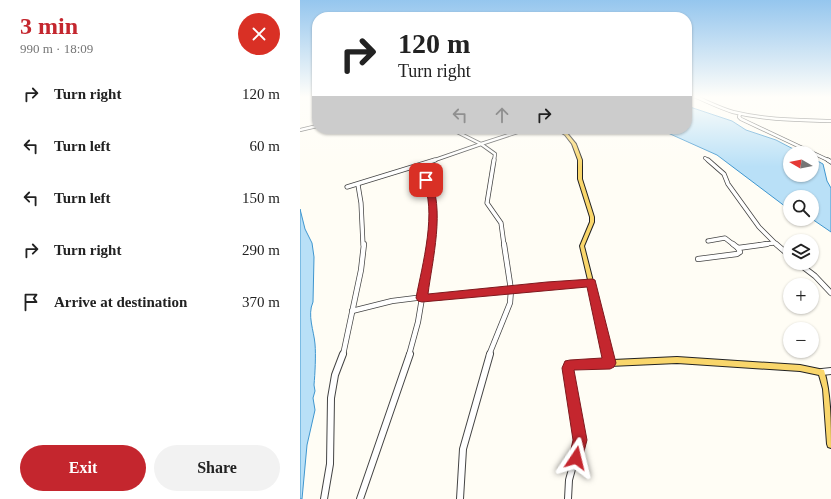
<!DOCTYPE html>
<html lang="en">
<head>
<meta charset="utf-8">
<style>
  :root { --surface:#fff; --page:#f2f2f2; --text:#222; --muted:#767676; --accent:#c4262e }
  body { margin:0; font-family:Georgia,serif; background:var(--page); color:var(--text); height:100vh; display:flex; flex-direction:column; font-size:15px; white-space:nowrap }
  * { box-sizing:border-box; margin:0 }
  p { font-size:13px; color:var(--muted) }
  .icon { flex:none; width:22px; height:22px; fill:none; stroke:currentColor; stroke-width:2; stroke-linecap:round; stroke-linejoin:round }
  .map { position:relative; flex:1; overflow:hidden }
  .sheet { display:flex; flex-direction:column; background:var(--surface); width:300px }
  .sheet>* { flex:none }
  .top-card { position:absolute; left:12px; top:12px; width:380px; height:122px; border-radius:16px; box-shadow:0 1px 3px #0004; background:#fff; color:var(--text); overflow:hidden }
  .needle { width:26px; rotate:279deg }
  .tools { position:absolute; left:483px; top:146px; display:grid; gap:8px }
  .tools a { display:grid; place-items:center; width:36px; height:36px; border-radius:50%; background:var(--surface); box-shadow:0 1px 3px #0004; font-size:20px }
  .pin { position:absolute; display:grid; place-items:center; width:34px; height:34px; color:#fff; margin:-17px; border-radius:8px; box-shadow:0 2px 6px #0006 }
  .me { position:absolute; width:44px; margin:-22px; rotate:10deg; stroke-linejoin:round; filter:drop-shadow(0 0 3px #0008) }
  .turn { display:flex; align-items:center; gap:14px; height:84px; padding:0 20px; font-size:18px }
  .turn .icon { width:52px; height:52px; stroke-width:2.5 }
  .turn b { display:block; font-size:28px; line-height:34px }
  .lanes { display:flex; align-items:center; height:38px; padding:0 20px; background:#0003; justify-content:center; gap:20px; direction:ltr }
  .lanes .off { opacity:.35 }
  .round { display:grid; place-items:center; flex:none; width:42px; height:42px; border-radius:21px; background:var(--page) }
  .headline { display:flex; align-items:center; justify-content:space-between; height:68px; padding:0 20px }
  h1 { font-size:24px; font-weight:700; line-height:30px; color:var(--accent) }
  .button { display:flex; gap:8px; margin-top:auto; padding:8px 20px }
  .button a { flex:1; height:46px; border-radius:24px; background:var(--accent); color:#fff; font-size:16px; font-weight:700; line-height:46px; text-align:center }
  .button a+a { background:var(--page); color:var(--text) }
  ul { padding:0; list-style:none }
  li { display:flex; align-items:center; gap:12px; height:52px; padding:0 20px }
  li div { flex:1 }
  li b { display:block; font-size:15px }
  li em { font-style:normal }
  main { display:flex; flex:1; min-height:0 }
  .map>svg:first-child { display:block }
  .water { fill:#b9e0f7; stroke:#3f96cf }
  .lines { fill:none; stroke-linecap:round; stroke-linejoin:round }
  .minor-far3-casing { stroke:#444; stroke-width:4 }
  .minor-far2-casing { stroke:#444; stroke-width:5 }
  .minor-far1-casing { stroke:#444; stroke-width:6 }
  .minor-casing { stroke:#444; stroke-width:8 }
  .major-casing { stroke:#222; stroke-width:2 }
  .minor-far3 { stroke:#fff; stroke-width:2.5 }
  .minor-far2 { stroke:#fff; stroke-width:3.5 }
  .minor-far1 { stroke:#fff; stroke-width:4.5 }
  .minor { stroke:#fff; stroke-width:6 }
  .major { fill:#f9d66b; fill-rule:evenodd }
  .route { fill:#c4262e; stroke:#7f191e }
</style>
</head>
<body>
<main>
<section class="sheet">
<div class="headline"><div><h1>3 min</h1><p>990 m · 18:09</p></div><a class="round" style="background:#d93025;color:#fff"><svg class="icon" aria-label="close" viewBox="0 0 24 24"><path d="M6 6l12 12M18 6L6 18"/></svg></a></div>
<ul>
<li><svg class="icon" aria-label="right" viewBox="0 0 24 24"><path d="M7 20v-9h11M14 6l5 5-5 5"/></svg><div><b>Turn right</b></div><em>120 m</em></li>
<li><svg class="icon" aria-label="left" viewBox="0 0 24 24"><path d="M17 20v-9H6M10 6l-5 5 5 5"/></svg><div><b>Turn left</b></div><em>60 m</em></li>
<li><svg class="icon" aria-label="left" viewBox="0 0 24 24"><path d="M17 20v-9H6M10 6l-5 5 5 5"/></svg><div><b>Turn left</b></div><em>150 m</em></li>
<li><svg class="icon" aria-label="right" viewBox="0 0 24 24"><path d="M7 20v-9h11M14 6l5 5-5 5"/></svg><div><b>Turn right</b></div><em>290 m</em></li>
<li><svg class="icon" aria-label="arrive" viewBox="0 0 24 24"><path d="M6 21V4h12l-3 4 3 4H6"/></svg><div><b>Arrive at destination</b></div><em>370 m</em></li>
</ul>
<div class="button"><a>Exit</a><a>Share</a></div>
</section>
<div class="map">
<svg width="531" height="499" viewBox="0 0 531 499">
  <rect width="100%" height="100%" fill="#fffdf5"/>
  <g class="water">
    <polygon points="387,106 432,121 446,130 476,140 501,153 490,153 490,175 512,175 512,158 523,164 527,181 531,188 531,232 512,219 512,197 490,197 490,210 417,155 359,129 387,129"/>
    <path d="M0,209l5,20 7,14 2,14 -1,45c-6,13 1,29 2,42 1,11 0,30 -1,41l1,6 -2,7 2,12 -8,35 -5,54h-2z"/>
  </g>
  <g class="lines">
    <defs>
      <g id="minor-far3">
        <path d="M396,97c12,5 24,11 37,15 32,8 65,8 98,9"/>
        <polyline points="440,114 439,117 441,119 530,161"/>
        <polyline points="151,129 181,144 227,129"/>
        <polyline points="0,130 17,126"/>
        <polyline points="405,158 409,161"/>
        <polyline points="132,161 181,144 195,154 194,161"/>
      </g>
      <g id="minor-far2">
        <polyline points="194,160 187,203 201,223 204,245"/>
        <polyline points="408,160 424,174 428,184 459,227 477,245"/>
        <polyline points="528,160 531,162"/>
        <polyline points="119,166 129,186 134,224 131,245"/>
        <polyline points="58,185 61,203 63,245"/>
        <polyline points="47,187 135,160"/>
        <polyline points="408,241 425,238 434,245"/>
        <polyline points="459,245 474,243"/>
      </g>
      <g id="minor-far1">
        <polyline points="433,244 438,248 467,244"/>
        <polyline points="476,244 490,256"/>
        <polyline points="398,259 437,254 440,252 438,248"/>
        <polyline points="498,263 515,276 531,293"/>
        <polyline points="52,311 92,301 116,298 135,298 173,293 292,283"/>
        <polyline points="43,355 61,270 64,244"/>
        <polyline points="109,355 118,322 131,244"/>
        <polyline points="189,355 210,303 211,290 204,244"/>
      </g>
      <g id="minor">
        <polyline points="522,372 531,371"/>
        <polyline points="24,499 30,464 31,398 35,375 43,354"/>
        <polyline points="60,499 110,354"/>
        <polyline points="160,499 163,449 190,354"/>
        <polyline points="268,499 269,480 280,440 268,368 275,365 310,363"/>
      </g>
      <path id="major" d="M255,129h4l8,4 9,11 6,16v19l12,38v5l-10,24 29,114 64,-3 123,8 24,5c7,24 7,52 7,78l-3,-1 -1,-3 -4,-55 -4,-14 -19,-4 -123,-8 -67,3 -2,-1 -28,-119 10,-24v-5l-12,-38v-19l-6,-16 -7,-9z"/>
    </defs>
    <use href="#minor-far3" class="minor-far3-casing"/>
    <use href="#minor-far2" class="minor-far2-casing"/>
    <use href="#minor-far1" class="minor-far1-casing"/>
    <use href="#minor" class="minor-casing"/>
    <use href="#major" class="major-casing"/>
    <use href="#minor-far3" class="minor-far3"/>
    <use href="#minor-far2" class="minor-far2"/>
    <use href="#minor-far1" class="minor-far1"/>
    <use href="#minor" class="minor"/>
    <use href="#major" class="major"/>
  </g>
  <linearGradient id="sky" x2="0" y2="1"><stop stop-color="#95c6ee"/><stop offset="0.58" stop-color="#fffefa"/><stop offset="1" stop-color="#fffefa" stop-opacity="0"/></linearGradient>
  <rect width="531" height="167" fill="url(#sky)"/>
  <path class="route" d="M124,178h5c17,28 3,84 -1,116l119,-12 45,-3 3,1 21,83 -2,4 -4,2 -36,1 13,70 -6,23 -5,2 -5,-2 -2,-5 4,-18 -11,-72 3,-7 5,-1 32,-2 -15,-71 -165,15 -4,-1 -2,-3c6,-32 22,-89 6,-118z"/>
</svg>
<div class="tools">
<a><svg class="needle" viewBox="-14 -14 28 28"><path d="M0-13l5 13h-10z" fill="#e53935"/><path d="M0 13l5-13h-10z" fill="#767676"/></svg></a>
<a><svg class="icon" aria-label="search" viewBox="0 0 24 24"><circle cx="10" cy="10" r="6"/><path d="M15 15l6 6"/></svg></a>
<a><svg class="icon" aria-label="layers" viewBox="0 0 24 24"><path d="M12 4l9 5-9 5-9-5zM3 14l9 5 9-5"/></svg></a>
<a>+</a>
<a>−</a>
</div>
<div class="pin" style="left:126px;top:180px;background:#d93025"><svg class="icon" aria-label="arrive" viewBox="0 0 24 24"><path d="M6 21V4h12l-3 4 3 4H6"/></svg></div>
<svg class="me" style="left:276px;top:458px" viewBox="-20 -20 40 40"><path d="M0-17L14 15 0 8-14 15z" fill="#c4262e" stroke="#fff" stroke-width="4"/></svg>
<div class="top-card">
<div class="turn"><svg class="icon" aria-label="right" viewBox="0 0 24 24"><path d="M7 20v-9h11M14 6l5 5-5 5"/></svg><div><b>120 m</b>Turn right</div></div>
<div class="lanes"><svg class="icon off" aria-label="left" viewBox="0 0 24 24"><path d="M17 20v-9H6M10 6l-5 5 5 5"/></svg><svg class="icon off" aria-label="ahead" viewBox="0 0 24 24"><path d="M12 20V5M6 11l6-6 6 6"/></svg><svg class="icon" aria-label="right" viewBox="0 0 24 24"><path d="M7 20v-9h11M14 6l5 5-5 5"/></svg></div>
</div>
</div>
</main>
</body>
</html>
